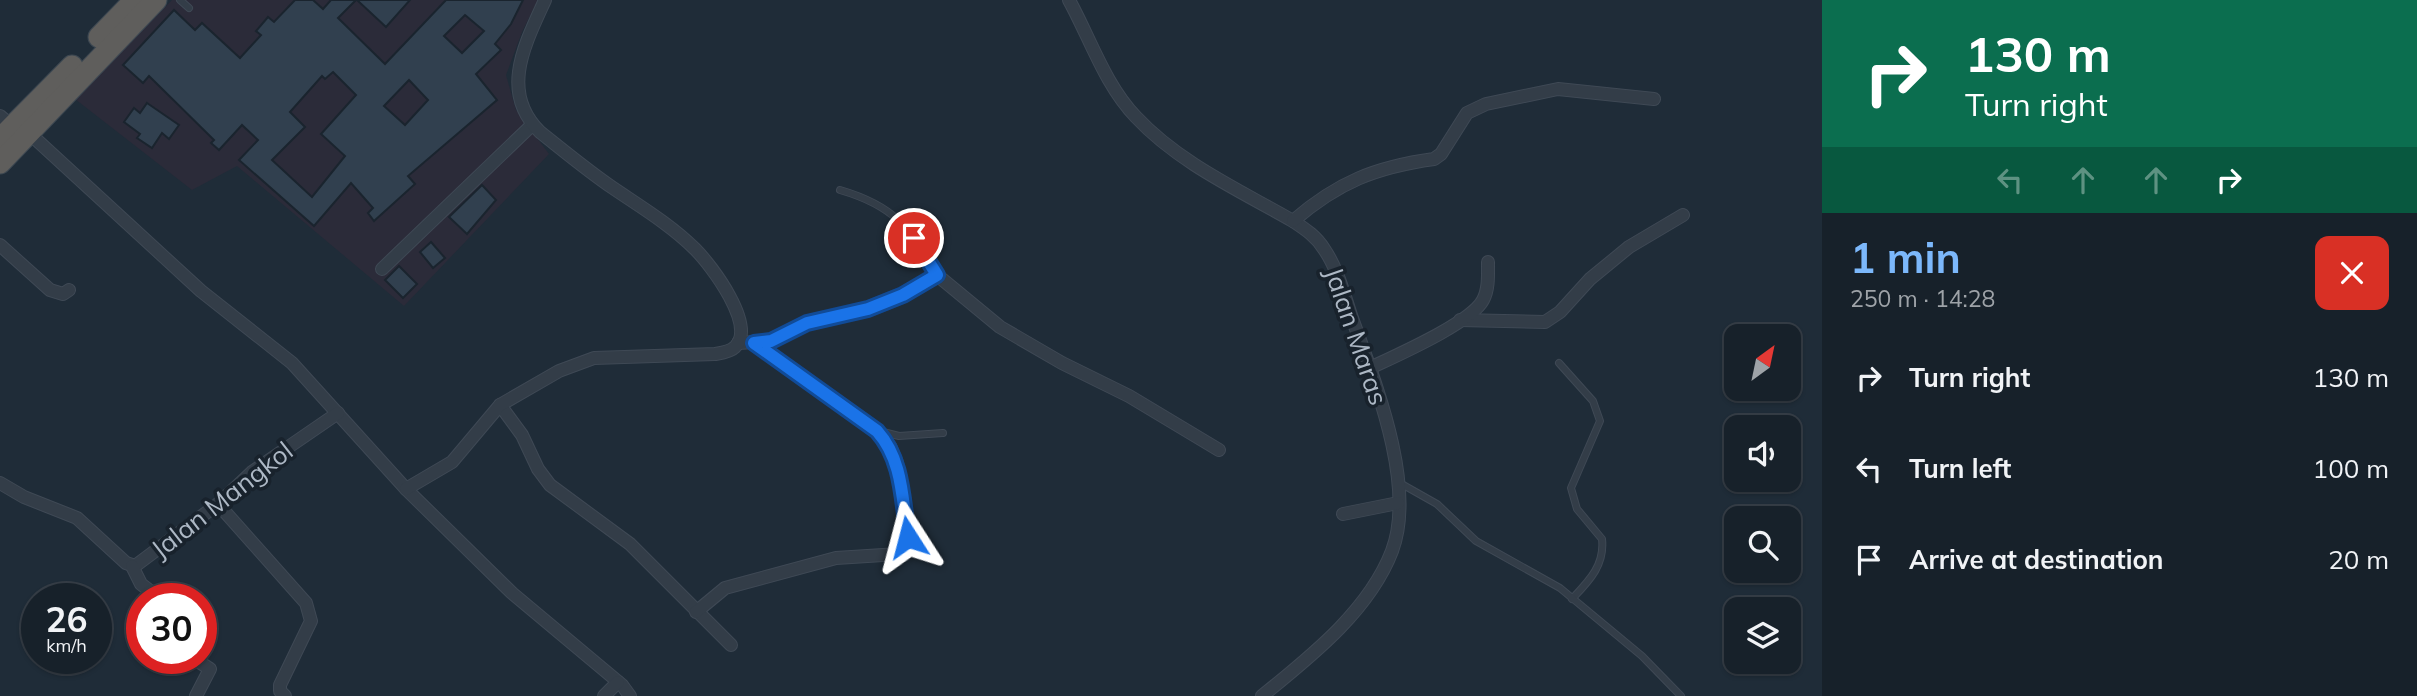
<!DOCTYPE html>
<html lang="en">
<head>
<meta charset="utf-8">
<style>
  :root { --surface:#17212a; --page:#202932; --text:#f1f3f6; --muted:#9ea3a8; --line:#363e47; --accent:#7cb8fb }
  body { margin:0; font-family:Mulish,sans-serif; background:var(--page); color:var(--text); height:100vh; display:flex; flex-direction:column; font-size:26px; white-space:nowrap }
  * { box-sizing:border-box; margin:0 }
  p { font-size:23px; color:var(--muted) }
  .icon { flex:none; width:38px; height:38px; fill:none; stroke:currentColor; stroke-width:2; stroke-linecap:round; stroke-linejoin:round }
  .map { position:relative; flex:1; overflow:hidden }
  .drawer { display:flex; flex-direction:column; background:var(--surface); width:595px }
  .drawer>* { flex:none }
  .top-card { background:#0b6e4f; color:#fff; overflow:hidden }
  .needle { width:46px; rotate:33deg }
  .tools { position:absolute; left:1724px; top:324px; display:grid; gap:14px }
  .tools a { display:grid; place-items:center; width:77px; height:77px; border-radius:14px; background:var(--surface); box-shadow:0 2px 5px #0004,0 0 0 2px var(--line); font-size:35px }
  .speed { position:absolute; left:21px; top:583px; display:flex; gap:14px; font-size:35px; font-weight:700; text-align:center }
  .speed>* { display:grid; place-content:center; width:91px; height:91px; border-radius:50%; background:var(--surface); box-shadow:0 2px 5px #0004,0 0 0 2px var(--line); line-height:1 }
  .speed small { font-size:18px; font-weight:400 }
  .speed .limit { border:10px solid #d22; background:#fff; color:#111 }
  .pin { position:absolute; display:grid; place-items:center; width:60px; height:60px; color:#fff; margin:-30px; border:4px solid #fff; border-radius:50%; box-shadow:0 2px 7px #0007 }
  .me { position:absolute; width:77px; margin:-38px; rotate:351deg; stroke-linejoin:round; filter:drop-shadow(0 0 5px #0008) }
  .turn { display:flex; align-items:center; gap:24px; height:147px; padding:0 28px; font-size:32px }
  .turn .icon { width:91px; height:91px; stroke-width:2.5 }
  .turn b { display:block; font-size:49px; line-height:60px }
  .lanes { display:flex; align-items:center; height:66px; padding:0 28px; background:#0003; justify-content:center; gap:35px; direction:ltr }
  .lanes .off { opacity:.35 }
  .round { display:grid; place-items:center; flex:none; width:74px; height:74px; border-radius:14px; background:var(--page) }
  .headline { display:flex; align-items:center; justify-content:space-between; height:119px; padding:0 28px }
  h1 { font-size:42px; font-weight:700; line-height:52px; color:var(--accent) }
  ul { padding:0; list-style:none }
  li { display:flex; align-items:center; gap:21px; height:91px; padding:0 28px }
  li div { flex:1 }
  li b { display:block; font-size:26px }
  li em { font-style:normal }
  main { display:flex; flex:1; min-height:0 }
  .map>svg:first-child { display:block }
  .medical { fill:#2b2b39 }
  .building { fill:#31404f; stroke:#1a242e; stroke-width:2; fill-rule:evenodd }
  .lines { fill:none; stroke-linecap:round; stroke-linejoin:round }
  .service-casing { stroke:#3f4955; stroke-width:8 }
  .minor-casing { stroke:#3f4955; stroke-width:14 }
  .trunk-casing { stroke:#3d4852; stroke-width:23 }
  .service { stroke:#333d48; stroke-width:6 }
  .minor { stroke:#333d48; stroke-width:12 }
  .trunk { stroke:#5f5e5c; stroke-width:21 }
  .route-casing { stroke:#114b97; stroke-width:18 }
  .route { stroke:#1a73e8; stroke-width:12 }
  .labels { text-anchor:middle; stroke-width:7; stroke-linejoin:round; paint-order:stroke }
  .street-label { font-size:26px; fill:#adb8c5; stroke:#18222c }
</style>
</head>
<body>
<main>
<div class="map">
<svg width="1822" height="696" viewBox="0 0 1822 696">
  <rect width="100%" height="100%" fill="#1f2c38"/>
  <polygon class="medical" points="172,0 538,0 522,32 506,75 516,110 549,154 404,306 237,166 192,190 75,99"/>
  <g class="building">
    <path d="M295,0h18l10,9 8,-9h25l-18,18 47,46 61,-64h77l-12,24 -16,20 6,6 -25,24 21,26 -89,76 7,8 -41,37 -6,-8 5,-5 -22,-25 -37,43 -75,-66 19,-20 -16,-15 -23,25 -8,-7 3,-3 -65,-64 -6,7 -20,-18 51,-55 21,20 7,-7 38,35 21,-23 -5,-4 12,-14 6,5zM465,15l19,16 -22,22 -18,-17zM333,72l23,23 -35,39 24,22 -33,41 -40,-37 33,-33 -15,-15 32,-36 3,3zM409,80l19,20 -23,25 -21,-19z"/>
    <polygon points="357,0 410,0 386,27"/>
    <polygon points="147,103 179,125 169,139 162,133 152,148 137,138 140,134 124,122 134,108 140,113"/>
    <polygon points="482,185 496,200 467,234 449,217"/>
    <polygon points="431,242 445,258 433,268 420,252"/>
    <polygon points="399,266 417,284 403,298 385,280"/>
  </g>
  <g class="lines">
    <defs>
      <g id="service">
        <polyline points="180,0 189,8"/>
        <path d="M840,190c55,16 69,37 97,85"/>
        <path d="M1559,363l34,38 7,20 -29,67 6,21 25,30c3,26 -13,42 -30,60"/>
        <polyline points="879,431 899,436 943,433"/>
        <polyline points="1398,482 1437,504 1476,541 1560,588 1642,656 1681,696"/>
      </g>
      <g id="minor">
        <path d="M1069,0c21,38 36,85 67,117 43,46 103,73 157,104 12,8 23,15 31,28 14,20 20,46 28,69 22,62 65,167 40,233 -23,60 -82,106 -130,145"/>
        <polyline points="0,116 12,126"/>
        <polyline points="28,132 201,291 292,363 406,489 512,593 622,685 630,696"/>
        <path d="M1293,221c45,-39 83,-54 141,-62l7,-5 26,-41 19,-9 72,-15 96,10"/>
        <polyline points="0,245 50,290 63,294 69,290"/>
        <polyline points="382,269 532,125"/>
        <polyline points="1460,320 1545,322 1560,312 1590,279 1629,247 1683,215"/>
        <polyline points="738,343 771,341 807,323 868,309 903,295 937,275 1000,327 1062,363 1129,396 1219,450"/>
        <path d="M1370,368c25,-12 101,-45 113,-68 6,-11 5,-26 5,-38"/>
        <polyline points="500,405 522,435 538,469 550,485 630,544 731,645"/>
        <polyline points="0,483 24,497 77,518 126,563 135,566 218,504 252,472 338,413"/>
        <path d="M406,489l46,-27 48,-57 59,-34 35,-13 121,-4c6,-1 15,-2 20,-7 22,-21 -23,-81 -40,-98 -24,-24 -54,-42 -82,-61 -25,-17 -49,-37 -73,-56 -41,-40 -15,-88 5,-132"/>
        <polyline points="218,504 306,603 311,621 280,685 280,691 285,696"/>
        <polyline points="1343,514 1398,503"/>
        <polyline points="132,566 141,584 159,598"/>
        <polyline points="696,612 725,588 836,558 899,554 908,536 897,463 890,446 877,431 754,343"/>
        <polyline points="193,658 210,669 196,696"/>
        <polyline points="604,696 618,682"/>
      </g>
      <g id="trunk">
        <polyline points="99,37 135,0"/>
        <polyline points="0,139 72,66"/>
        <polyline points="0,163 156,0"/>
      </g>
    </defs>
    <use href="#service" class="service-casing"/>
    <use href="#minor" class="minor-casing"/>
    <use href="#trunk" class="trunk-casing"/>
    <use href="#service" class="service"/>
    <use href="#minor" class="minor"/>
    <use href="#trunk" class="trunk"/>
  </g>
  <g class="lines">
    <defs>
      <path id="route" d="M908,537c-6,-38 -5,-77 -31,-106l-123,-88 17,-2 36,-18 61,-14 35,-14 34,-20 -23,-37"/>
    </defs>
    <use href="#route" class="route-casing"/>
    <use href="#route" class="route"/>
  </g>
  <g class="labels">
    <g class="street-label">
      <text transform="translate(1356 336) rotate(71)" y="9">Jalan Maras</text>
      <text transform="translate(222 500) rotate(-38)" y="9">Jalan Mangkol</text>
    </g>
  </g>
</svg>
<div class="tools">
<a><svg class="needle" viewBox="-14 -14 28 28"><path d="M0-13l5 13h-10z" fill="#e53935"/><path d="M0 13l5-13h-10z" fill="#9ea3a8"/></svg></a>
<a><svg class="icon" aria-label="sound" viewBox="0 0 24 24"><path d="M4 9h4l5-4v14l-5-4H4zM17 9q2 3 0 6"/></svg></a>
<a><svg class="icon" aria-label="search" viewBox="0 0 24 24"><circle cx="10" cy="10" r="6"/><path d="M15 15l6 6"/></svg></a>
<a><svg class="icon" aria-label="layers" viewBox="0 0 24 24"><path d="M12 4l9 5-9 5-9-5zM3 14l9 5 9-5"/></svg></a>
</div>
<div class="speed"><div>26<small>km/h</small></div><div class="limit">30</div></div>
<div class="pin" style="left:914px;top:238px;background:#d93025"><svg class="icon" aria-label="arrive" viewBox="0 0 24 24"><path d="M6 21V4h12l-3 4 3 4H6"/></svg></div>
<svg class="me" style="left:908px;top:537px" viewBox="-20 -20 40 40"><path d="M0-17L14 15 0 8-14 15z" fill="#1a73e8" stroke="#fff" stroke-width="4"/></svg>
</div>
<section class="drawer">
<div class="top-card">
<div class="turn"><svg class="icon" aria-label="right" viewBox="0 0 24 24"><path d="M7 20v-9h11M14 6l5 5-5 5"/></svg><div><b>130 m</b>Turn right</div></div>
<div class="lanes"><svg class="icon off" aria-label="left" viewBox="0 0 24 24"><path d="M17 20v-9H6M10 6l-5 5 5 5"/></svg><svg class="icon off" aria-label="ahead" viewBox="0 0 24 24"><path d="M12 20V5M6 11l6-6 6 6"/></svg><svg class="icon off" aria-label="ahead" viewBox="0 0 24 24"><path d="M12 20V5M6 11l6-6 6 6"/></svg><svg class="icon" aria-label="right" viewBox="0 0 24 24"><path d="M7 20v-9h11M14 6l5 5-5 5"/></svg></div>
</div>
<div class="headline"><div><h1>1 min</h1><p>250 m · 14:28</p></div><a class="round" style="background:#d93025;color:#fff"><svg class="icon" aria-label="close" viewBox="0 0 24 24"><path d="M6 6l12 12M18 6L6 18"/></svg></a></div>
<ul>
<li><svg class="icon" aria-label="right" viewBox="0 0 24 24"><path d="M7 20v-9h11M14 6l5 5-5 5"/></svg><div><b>Turn right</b></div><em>130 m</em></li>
<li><svg class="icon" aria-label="left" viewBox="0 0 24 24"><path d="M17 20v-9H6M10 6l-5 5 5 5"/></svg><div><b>Turn left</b></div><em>100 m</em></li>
<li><svg class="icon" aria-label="arrive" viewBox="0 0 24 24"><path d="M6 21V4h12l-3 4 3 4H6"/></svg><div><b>Arrive at destination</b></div><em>20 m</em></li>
</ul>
</section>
</main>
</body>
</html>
